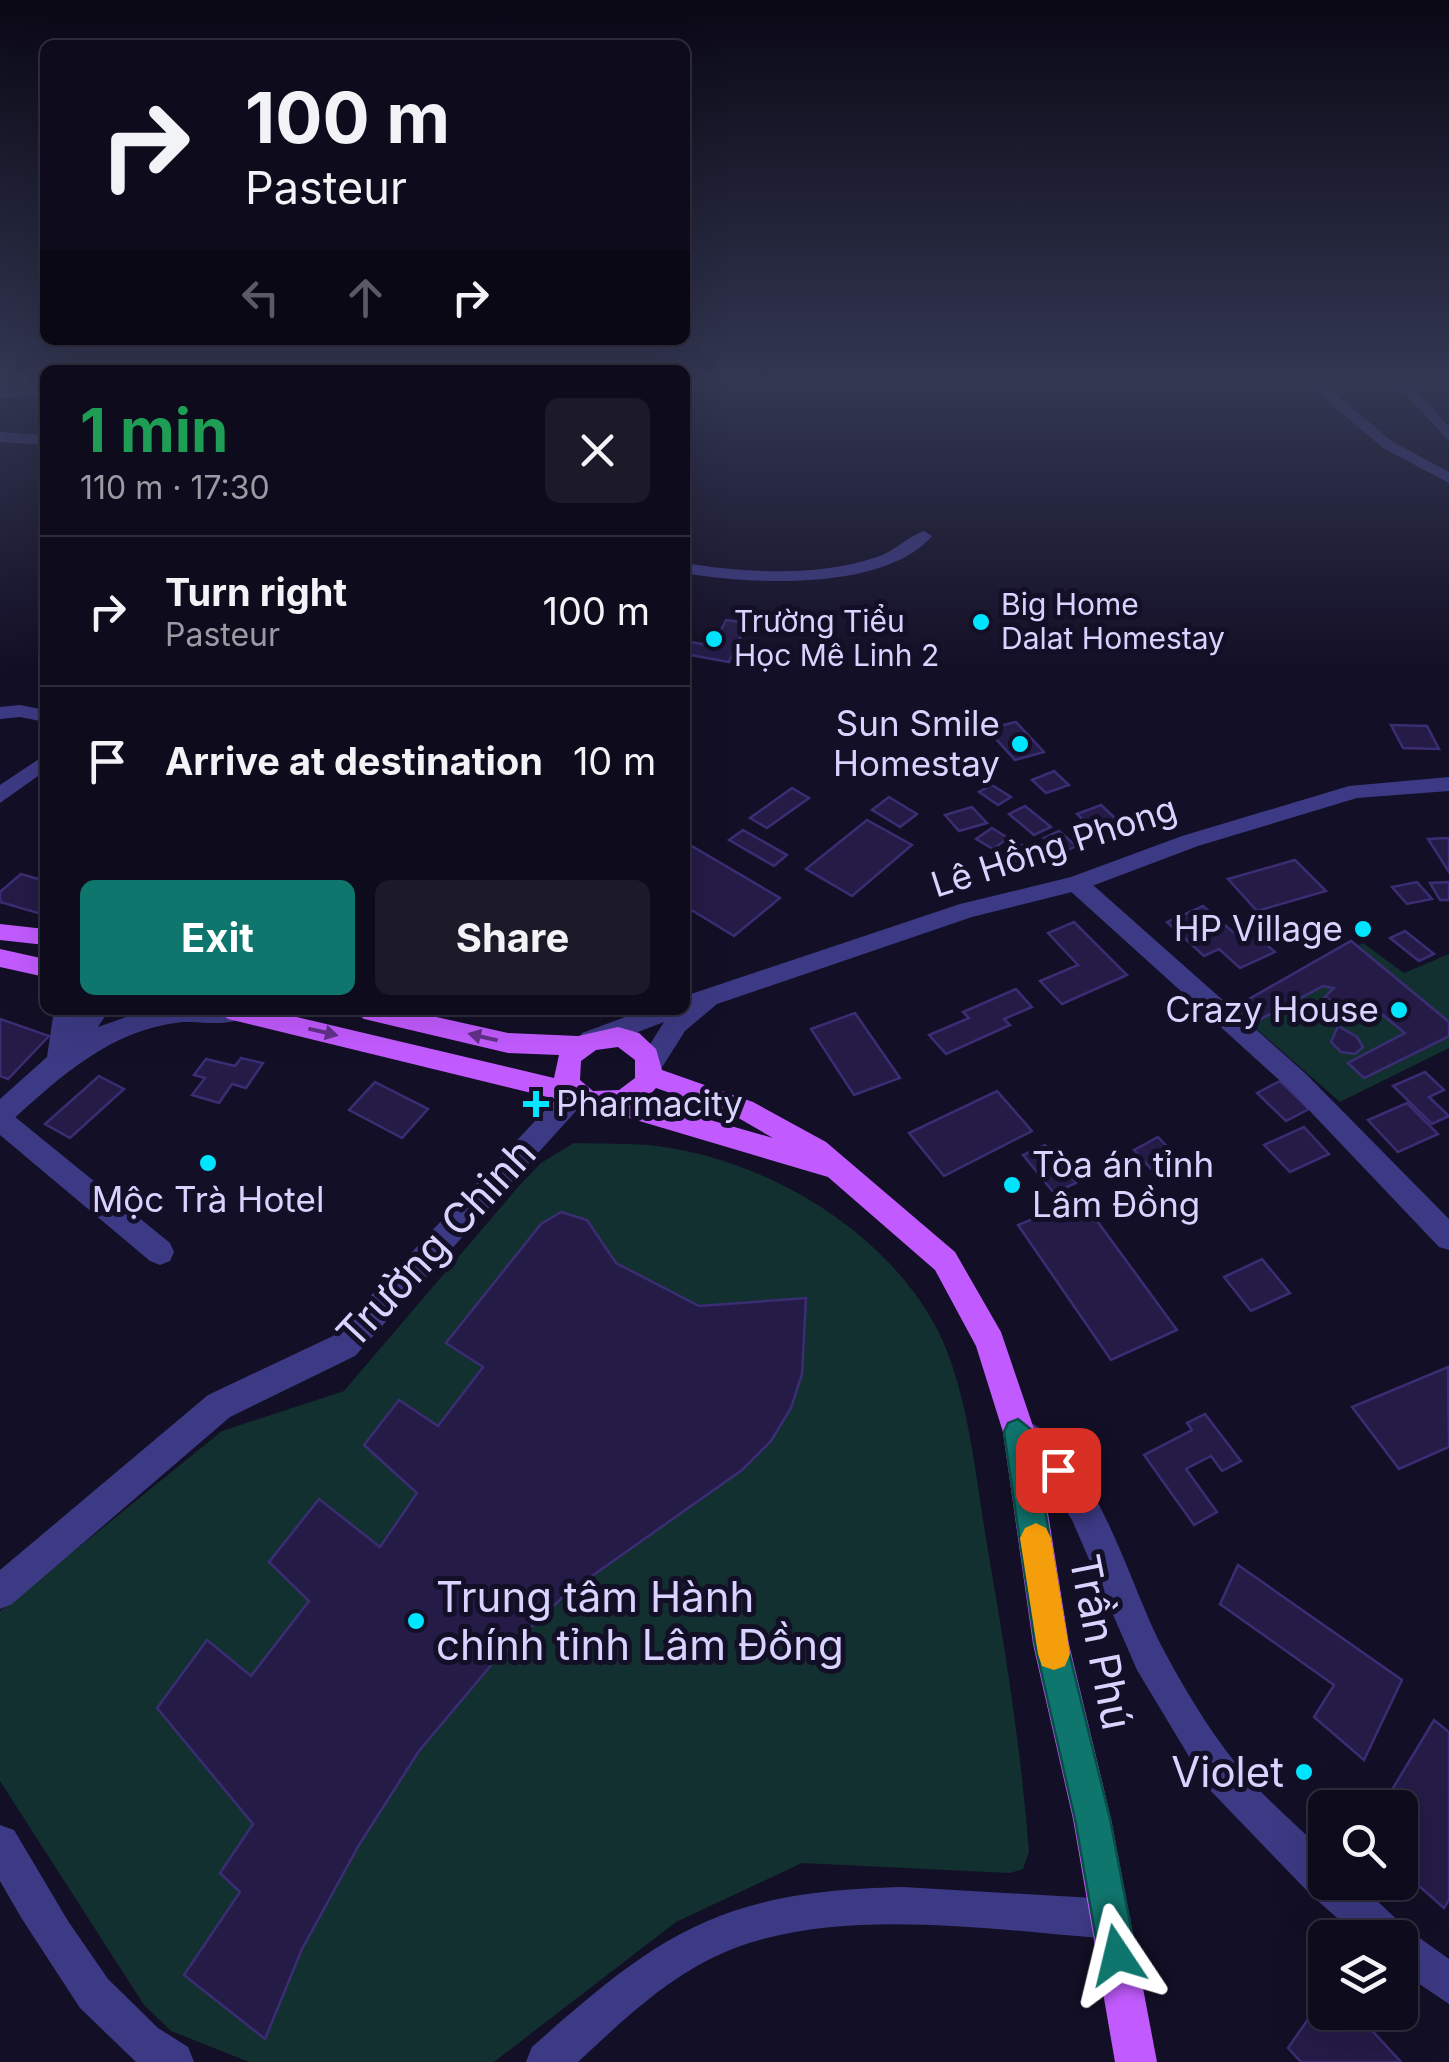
<!DOCTYPE html>
<html lang="en">
<head>
<meta charset="utf-8">
<style>
  :root { --surface:#0e0b1c; --page:#1c1929; --text:#f1f3f6; --muted:#9b9ba3; --line:#2e2b3b; --accent:#0f766e }
  body { margin:0; font-family:Inter,sans-serif; background:var(--page); color:var(--text); height:100vh; display:flex; flex-direction:column; font-size:38px; white-space:nowrap }
  * { box-sizing:border-box; margin:0 }
  p { font-size:32px; color:var(--muted) }
  .icon { flex:none; width:55px; height:55px; fill:none; stroke:currentColor; stroke-width:2; stroke-linecap:round; stroke-linejoin:round }
  .map { position:relative; flex:1; overflow:hidden }
  .drawer { position:absolute; left:40px; top:365px; width:650px; height:650px; display:flex; flex-direction:column; background:var(--surface); border-radius:15px; box-shadow:0 10px 40px #0002,0 0 0 2px var(--line) }
  .drawer>* { flex:none }
  .banner { position:absolute; left:40px; top:40px; width:650px; height:305px; border-radius:15px; box-shadow:0 10px 40px #0002,0 0 0 2px var(--line); background:#0e0b1c; color:var(--text); overflow:hidden }
  .fabs { position:absolute; left:1308px; top:1790px; display:grid; gap:20px }
  .fabs a { display:grid; place-items:center; width:110px; height:110px; border-radius:15px; background:var(--surface); box-shadow:0 10px 40px #0002,0 0 0 2px var(--line); font-size:50px }
  .pin { position:absolute; display:grid; place-items:center; width:85px; height:85px; color:#fff; margin:-42px; border-radius:20px; box-shadow:0 5px 15px #0006 }
  .me { position:absolute; width:110px; margin:-55px; rotate:350deg; stroke-linejoin:round; filter:drop-shadow(0 0 8px #0008) }
  .turn { display:flex; align-items:center; gap:35px; height:210px; padding:0 40px; font-size:45px }
  .turn .icon { width:130px; height:130px; stroke-width:2.5 }
  .turn b { display:block; font-size:70px; line-height:85px }
  .lanes { display:flex; align-items:center; height:95px; padding:0 40px; background:#0003; justify-content:center; gap:50px; direction:ltr }
  .lanes .off { opacity:.35 }
  .round { display:grid; place-items:center; flex:none; width:105px; height:105px; border-radius:15px; background:var(--page) }
  .summary { display:flex; align-items:center; justify-content:space-between; height:170px; padding:0 40px }
  h1 { font-size:60px; font-weight:700; line-height:75px; color:#1e9e55 }
  .button { display:flex; gap:20px; margin-top:auto; padding:20px 40px }
  .button a { flex:1; height:115px; border-radius:15px; background:var(--accent); color:#fff; font-size:40px; font-weight:700; line-height:115px; text-align:center }
  .button a+a { background:var(--page); color:var(--text) }
  ul { padding:0; list-style:none }
  li { display:flex; align-items:center; gap:30px; height:150px; padding:0 40px; border-top:2px solid var(--line) }
  li div { flex:1 }
  li b { display:block; font-size:38px }
  li em { font-style:normal }
  .map>svg:first-child { display:block }
  .green { fill:#12302f }
  .building { fill:#241b47; stroke:#3b2d73; stroke-width:2.5 }
  .lines { fill:none; stroke-linecap:round; stroke-linejoin:round }
  .minor { fill:#3d3a85; fill-rule:evenodd }
  .tertiary { fill:#3d3a85; fill-rule:evenodd }
  .primary { fill:#c25bff; fill-rule:evenodd }
  .oneway { fill:#623188 }
  .route { fill:#0f766e; stroke:#0a4d48; stroke-width:2.5 }
  .slow { fill:#f59e0b }
  .poi-dot { fill:#00e5ff; stroke:#130f26; stroke-width:4 }
  .labels { text-anchor:middle; stroke-width:10; stroke-linejoin:round; paint-order:stroke }
  .far-poi-label { font-size:30px; fill:#d9d4ff; stroke:#130f26; text-anchor:start }
  .poi-label { font-size:35px; fill:#d9d4ff; stroke:#130f26; text-anchor:end }
  .street-label { font-size:35px; fill:#d9d4ff; stroke:#130f26 }
  .near-street-label { font-size:42px; fill:#d9d4ff; stroke:#130f26 }
  .near-poi-label { font-size:42px; fill:#d9d4ff; stroke:#130f26; text-anchor:start }
</style>
</head>
<body>
<div class="map">
<svg width="1449" height="2062" viewBox="0 0 1449 2062">
  <rect width="100%" height="100%" fill="#130f26"/>
  <g class="green">
    <polygon points="1363,943 1404,973 1449,954 1449,1048 1340,1102 1237,1012"/>
    <path d="M574,1143c27,1 56,0 83,3 110,14 230,85 281,185 30,59 38,148 49,214 18,102 34,203 42,307l-6,17 -13,4 -208,-10 -126,59 -182,140h-245l-78,-31 -27,-26 -144,-224v-170l222,-180 122,-40 174,-204 23,-24z"/>
  </g>
  <g class="building">
    <polygon points="726,620 747,623 729,662 685,654 685,641 713,646"/>
    <polygon points="1016,722 1044,752 1015,760 987,729"/>
    <polygon points="1391,725 1427,726 1439,749 1403,748"/>
    <polygon points="1054,771 1069,785 1046,793 1032,780"/>
    <polygon points="992,785 1011,797 998,805 979,792"/>
    <polygon points="792,788 809,798 767,828 750,818"/>
    <polygon points="889,797 917,814 900,827 872,810"/>
    <polygon points="1101,805 1127,829 1102,838 1077,814"/>
    <polygon points="1025,806 1051,827 1034,835 1009,814"/>
    <polygon points="972,807 987,823 959,831 945,815"/>
    <polygon points="867,820 912,845 852,896 806,869"/>
    <polygon points="992,828 1008,838 993,849 976,839"/>
    <polygon points="743,830 787,855 774,866 729,840"/>
    <polygon points="1059,831 1076,846 1062,853 1044,838"/>
    <polygon points="1449,838 1449,872 1428,839"/>
    <polygon points="685,842 780,898 734,936 685,906"/>
    <polygon points="1022,845 1037,860 1021,866 1007,851"/>
    <polygon points="1295,860 1326,891 1257,911 1228,879"/>
    <polygon points="21,874 45,881 45,915 0,902 0,892"/>
    <polygon points="1417,882 1432,899 1407,904 1392,887"/>
    <polygon points="1449,882 1449,900 1440,900 1430,883"/>
    <polygon points="1203,906 1241,939 1253,933 1275,952 1240,968 1219,949 1204,956 1167,922"/>
    <polygon points="1074,922 1127,975 1062,1004 1040,981 1078,965 1048,933"/>
    <polygon points="1405,931 1434,954 1419,961 1390,938"/>
    <polygon points="1351,941 1449,1022 1449,1036 1364,1078 1348,1063 1405,1033 1379,1012 1346,1009 1325,997 1334,988 1323,986 1255,1022 1237,1006"/>
    <polygon points="1351,941 1449,1022 1449,1036 1364,1078 1348,1063 1405,1033 1379,1012 1346,1009 1325,997 1334,988 1323,986 1255,1022 1237,1006"/>
    <polygon points="1016,989 1032,1007 1004,1019 1010,1025 946,1054 929,1035 969,1018 963,1012"/>
    <polygon points="855,1013 900,1078 854,1095 811,1029"/>
    <polygon points="0,1019 49,1036 8,1079 0,1076"/>
    <polygon points="1338,1026 1357,1037 1363,1047 1355,1054 1341,1052 1331,1042"/>
    <polygon points="241,1058 263,1063 246,1088 232,1084 219,1103 192,1095 205,1078 194,1075 206,1059 235,1066"/>
    <polygon points="1425,1072 1444,1090 1429,1097 1449,1116 1432,1124 1393,1086"/>
    <polygon points="99,1076 124,1089 70,1138 45,1124"/>
    <polygon points="1280,1081 1309,1109 1286,1121 1257,1093"/>
    <polygon points="375,1082 428,1109 402,1138 349,1110"/>
    <polygon points="997,1091 1032,1131 944,1176 909,1133"/>
    <polygon points="1407,1103 1438,1134 1398,1152 1368,1120"/>
    <polygon points="1304,1127 1329,1154 1290,1172 1264,1145"/>
    <polygon points="1158,1137 1177,1157 1153,1171 1134,1150"/>
    <polygon points="1045,1145 1076,1183 1054,1193 1023,1155"/>
    <polygon points="1081,1199 1177,1330 1111,1360 1018,1225"/>
    <polygon points="561,1212 587,1220 616,1263 699,1306 806,1298 802,1374 791,1408 771,1441 742,1470 565,1595 492,1664 419,1751 359,1845 302,1949 265,2039 184,1975 240,1892 220,1873 253,1824 157,1708 207,1640 251,1676 309,1601 269,1562 319,1499 380,1547 417,1493 364,1445 399,1400 438,1426 483,1367 446,1343 541,1224"/>
    <polygon points="1262,1259 1290,1293 1251,1311 1224,1277"/>
    <polygon points="1448,1367 1449,1447 1399,1469 1352,1407"/>
    <polygon points="1205,1414 1241,1461 1222,1471 1211,1456 1186,1469 1217,1512 1194,1525 1144,1455 1192,1430 1187,1423"/>
    <polygon points="1238,1565 1402,1680 1364,1760 1314,1717 1334,1685 1220,1604"/>
    <polygon points="1434,1720 1449,1732 1449,1900 1444,1908 1400,1869 1400,1808 1381,1808"/>
    <polygon points="1325,1995 1325,2012 1355,2012 1401,2062 1301,2062 1288,2048"/>
  </g>
  <g class="lines">
    <g class="minor">
      <polygon points="1393,381 1408,381 1449,427 1449,441"/>
      <polygon points="45,389 45,397 0,398 0,390"/>
      <polygon points="0,432 45,435 45,445 0,442"/>
      <path d="M924,531l8,5c-47,55 -181,49 -247,37v-10c60,10 134,14 192,-6 18,-6 30,-20 47,-26z"/>
      <polygon points="20,705 45,710 45,722 20,717 0,719 0,707"/>
      <polygon points="45,755 45,771 0,803 0,785"/>
      <polygon points="1076,875 1084,877 1305,1073 1449,1219 1449,1250 1439,1247 1287,1087 1068,889 1065,883"/>
      <polygon points="576,1084 585,1087 589,1094 585,1101 355,1356 230,1417 12,1604 0,1609 0,1570 208,1395 333,1336 567,1087"/>
      <polygon points="0,1109 9,1112 170,1243 174,1252 170,1261 160,1265 150,1261 0,1135"/>
      <path d="M1019,1417c75,30 108,162 142,228 20,38 46,82 73,116 26,34 61,62 91,92v29h32l50,47 42,30v45l-49,-33v-33h-40l-49,-43 -103,-107 -71,-118 -65,-150 -25,-39 -39,-38 -5,-11 5,-11z"/>
      <polygon points="0,1825 14,1830 68,1921 108,1979 158,2028 188,2047 194,2062 136,2062 80,2008 22,1919 0,1881"/>
    </g>
    <g class="tertiary">
      <polygon points="1304,381 1320,381 1393,442 1449,472 1449,483 1383,448"/>
      <polygon points="1449,777 1449,791 1357,798 1198,846 1084,889 972,917 717,1004 685,1031 659,1072 641,1072 637,1065 664,1022 591,1050 582,1047 578,1040 582,1033 644,1010 685,1010 685,996 960,904 1071,877 1182,836 1349,786"/>
      <path d="M54,1010h24l-1,8 6,-8h26l-11,17 48,-17 102,2c-10,17 -48,9 -66,10 -72,8 -121,54 -173,101l-9,3v-27l47,-42z"/>
      <path d="M903,1887l208,12 14,6 6,14 -6,14 -14,6c-121,-9 -289,-37 -401,20 -50,25 -91,65 -132,103h-52l6,-15c131,-117 191,-156 371,-160z"/>
    </g>
    <g class="primary">
      <polygon points="0,924 45,929 45,945 0,940"/>
      <polygon points="0,949 45,959 45,977 0,967"/>
      <path d="M216,1010h51l287,68 5,-23 -51,-2 -144,-34 -12,-9h53l103,23 70,3 40,-9 21,6 17,16 6,21 91,32 73,40 129,110 46,80 34,100 34,212 42,175 46,243h-42l-42,-243 -40,-175 -30,-212 -27,-86 -41,-76 -107,-93 -219,-65 -23,-2 -14,-7 -344,-84zM618,1047l17,13v18l-16,12 -26,1 -13,-11 1,-19 15,-11zM656,1088l79,28 38,22 -129,-37z"/>
    </g>
  </g>
  <defs><path id="oneway-solid" d="M-6-.8H1V-3.2L6.5 0L1 3.2V.8H-6Z" transform="scale(2.5)"/></defs>
  <g class="oneway">
    <use href="#oneway-solid" transform="translate(323 1032) rotate(13)"/>
    <use href="#oneway-solid" transform="translate(483 1037) rotate(-167)"/>
  </g>
  <linearGradient id="sky" x2="0" y2="1"><stop stop-color="#0a0815"/><stop offset="0.57" stop-color="#333752"/><stop offset="1" stop-color="#333752" stop-opacity="0"/></linearGradient>
  <rect width="1449" height="670" fill="url(#sky)"/>
  <polygon class="route" points="1018,1419 1069,1460 1073,1470 1069,1480 1058,1484 1039,1472 1067,1644 1110,1819 1136,1955 1130,1968 1117,1973 1104,1968 1099,1955 1075,1819 1035,1644 1004,1432 1008,1423"/>
  <polygon class="slow" points="1036,1523 1046,1528 1051,1538 1070,1654 1065,1666 1054,1670 1042,1666 1038,1654 1020,1538 1025,1528"/>
  <g class="poi-dot">
    <circle cx="981" cy="622" r="10"/>
    <circle cx="714" cy="639" r="10"/>
    <circle cx="1020" cy="744" r="10"/>
    <circle cx="1363" cy="929" r="10"/>
    <circle cx="1399" cy="1010" r="10"/>
    <path d="M531 1089h10v10h10v10h-10v10h-10v-10h-10v-10h10z"/>
    <circle cx="208" cy="1163" r="10"/>
    <circle cx="1012" cy="1185" r="10"/>
    <circle cx="416" cy="1621" r="10"/>
    <circle cx="1304" cy="1772" r="10"/>
  </g>
  <g class="labels">
    <g class="far-poi-label">
      <text x="1001" y="615">Big Home<tspan x="1001" dy="34">Dalat Homestay</tspan></text>
      <text x="734" y="632">Trường Tiểu<tspan x="734" dy="34">Học Mê Linh 2</tspan></text>
    </g>
    <g class="poi-label">
      <text x="1000" y="736">Sun Smile<tspan x="1000" dy="40">Homestay</tspan></text>
      <text x="1343" y="941">HP Village</text>
      <text x="1379" y="1022">Crazy House</text>
      <text x="556" y="1116" text-anchor="start">Pharmacity</text>
      <text x="1032" y="1177" text-anchor="start">Tòa án tỉnh<tspan x="1032" dy="40">Lâm Đồng</tspan></text>
      <text x="208" y="1212" text-anchor="middle">Mộc Trà Hotel</text>
    </g>
    <g class="street-label">
      <text transform="translate(1054 847) rotate(-18)" y="12">Lê Hồng Phong</text>
    </g>
    <g class="near-street-label">
      <text transform="translate(436 1243) rotate(-47)" y="15">Trường Chinh</text>
      <text transform="translate(1101 1642) rotate(79)" y="15">Trần Phú</text>
    </g>
    <g class="near-poi-label">
      <text x="436" y="1612">Trung tâm Hành<tspan x="436" dy="48">chính tỉnh Lâm Đồng</tspan></text>
      <text x="1284" y="1787" text-anchor="end">Violet</text>
    </g>
  </g>
</svg>
<div class="fabs">
<a><svg class="icon" aria-label="search" viewBox="0 0 24 24"><circle cx="10" cy="10" r="6"/><path d="M15 15l6 6"/></svg></a>
<a><svg class="icon" aria-label="layers" viewBox="0 0 24 24"><path d="M12 4l9 5-9 5-9-5zM3 14l9 5 9-5"/></svg></a>
</div>
<div class="pin" style="left:1058px;top:1470px;background:#d93025"><svg class="icon" aria-label="arrive" viewBox="0 0 24 24"><path d="M6 21V4h12l-3 4 3 4H6"/></svg></div>
<svg class="me" style="left:1117px;top:1955px" viewBox="-20 -20 40 40"><path d="M0-17L14 15 0 8-14 15z" fill="#0f766e" stroke="#fff" stroke-width="4"/></svg>
<div class="banner">
<div class="turn"><svg class="icon" aria-label="right" viewBox="0 0 24 24"><path d="M7 20v-9h11M14 6l5 5-5 5"/></svg><div><b>100 m</b>Pasteur</div></div>
<div class="lanes"><svg class="icon off" aria-label="left" viewBox="0 0 24 24"><path d="M17 20v-9H6M10 6l-5 5 5 5"/></svg><svg class="icon off" aria-label="ahead" viewBox="0 0 24 24"><path d="M12 20V5M6 11l6-6 6 6"/></svg><svg class="icon" aria-label="right" viewBox="0 0 24 24"><path d="M7 20v-9h11M14 6l5 5-5 5"/></svg></div>
</div>
<section class="drawer">
<div class="summary"><div><h1>1 min</h1><p>110 m · 17:30</p></div><a class="round"><svg class="icon" aria-label="close" viewBox="0 0 24 24"><path d="M6 6l12 12M18 6L6 18"/></svg></a></div>
<ul>
<li><svg class="icon" aria-label="right" viewBox="0 0 24 24"><path d="M7 20v-9h11M14 6l5 5-5 5"/></svg><div><b>Turn right</b><p>Pasteur</p></div><em>100 m</em></li>
<li><svg class="icon" aria-label="arrive" viewBox="0 0 24 24"><path d="M6 21V4h12l-3 4 3 4H6"/></svg><div><b>Arrive at destination</b></div><em>10 m</em></li>
</ul>
<div class="button"><a>Exit</a><a>Share</a></div>
</section>
</div>
</body>
</html>
